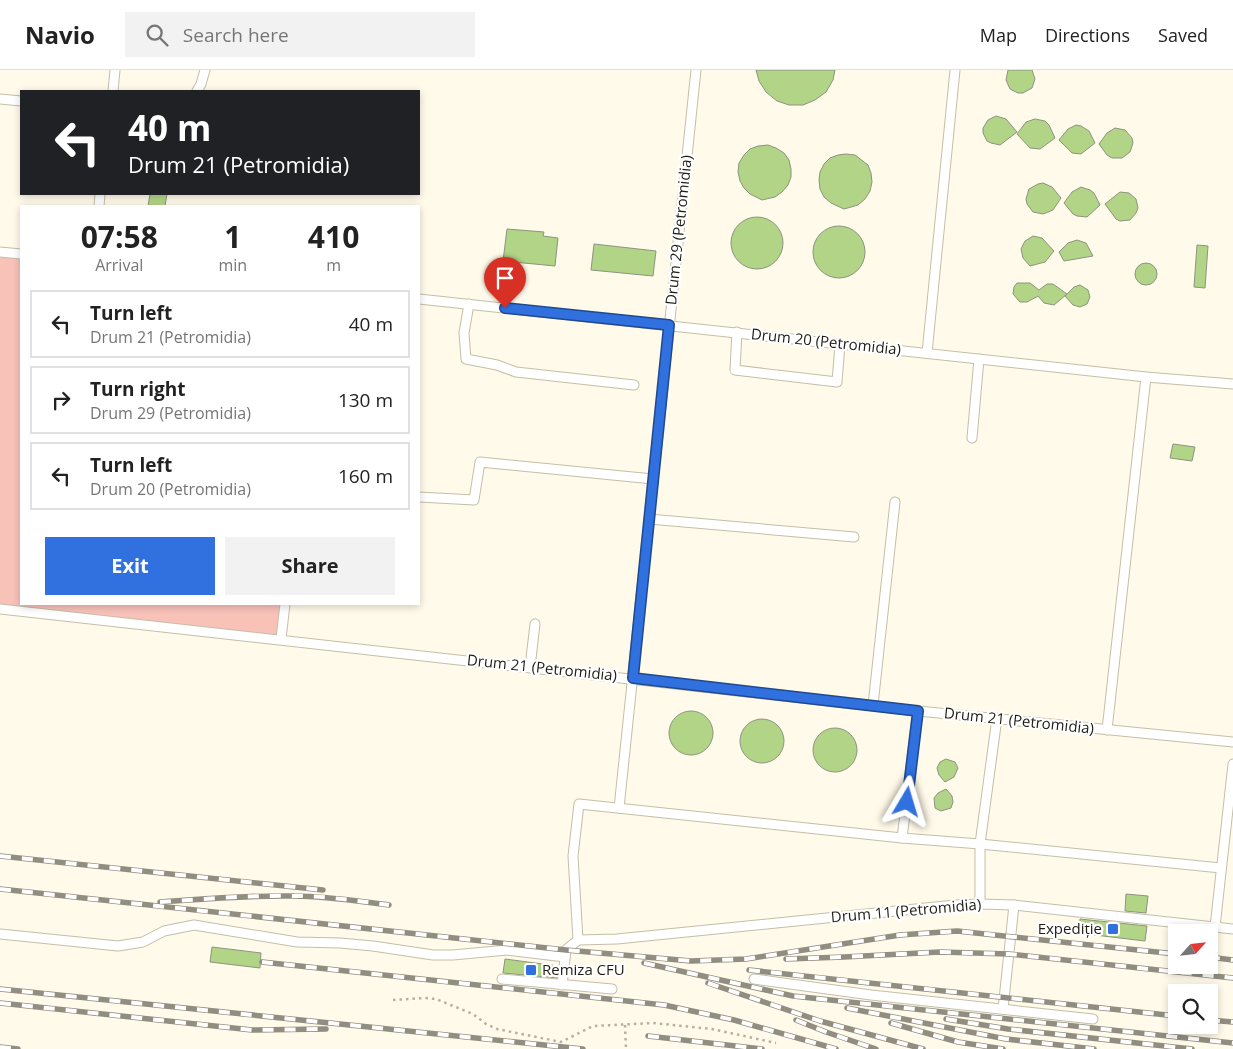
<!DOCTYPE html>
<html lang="en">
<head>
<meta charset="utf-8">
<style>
  :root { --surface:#fff; --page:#f2f2f2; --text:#222; --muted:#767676; --line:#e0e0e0; --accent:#3071df }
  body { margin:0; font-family:"Open Sans",sans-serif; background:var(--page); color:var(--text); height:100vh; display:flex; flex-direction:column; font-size:19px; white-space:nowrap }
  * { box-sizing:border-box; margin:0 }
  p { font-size:16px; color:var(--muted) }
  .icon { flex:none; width:28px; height:28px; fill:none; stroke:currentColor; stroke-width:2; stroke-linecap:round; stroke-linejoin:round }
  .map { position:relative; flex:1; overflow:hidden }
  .drawer { position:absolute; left:20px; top:135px; width:400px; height:400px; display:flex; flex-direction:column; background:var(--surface); border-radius:0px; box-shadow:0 2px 8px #0003 }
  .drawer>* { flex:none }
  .banner { position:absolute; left:20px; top:20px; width:400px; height:105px; border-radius:0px; box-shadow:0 2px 8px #0003; background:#202124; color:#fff; overflow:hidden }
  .needle { width:32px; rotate:63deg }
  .controls { position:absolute; left:1168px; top:854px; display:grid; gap:10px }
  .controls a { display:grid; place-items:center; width:50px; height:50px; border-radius:0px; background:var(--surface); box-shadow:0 2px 8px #0003; font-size:25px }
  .pin { position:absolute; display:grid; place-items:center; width:42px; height:42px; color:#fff; margin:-51px -21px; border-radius:50% 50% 50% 0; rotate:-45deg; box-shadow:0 0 5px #0007 }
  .pin .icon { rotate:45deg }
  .me { position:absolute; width:55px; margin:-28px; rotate:7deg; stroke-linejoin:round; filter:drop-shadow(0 0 4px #0008) }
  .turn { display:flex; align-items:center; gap:18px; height:105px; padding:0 25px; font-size:22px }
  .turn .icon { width:65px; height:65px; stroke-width:2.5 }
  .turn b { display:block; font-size:35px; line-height:42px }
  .eta { display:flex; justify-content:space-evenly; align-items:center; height:85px; text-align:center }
  .eta b { font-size:30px; font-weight:700; line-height:35px }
  .primary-button { display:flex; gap:10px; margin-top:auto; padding:10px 25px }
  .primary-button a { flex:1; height:58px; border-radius:0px; background:var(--accent); color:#fff; font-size:20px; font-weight:700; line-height:58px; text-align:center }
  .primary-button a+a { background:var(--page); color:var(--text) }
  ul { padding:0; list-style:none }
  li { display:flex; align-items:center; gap:15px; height:68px; margin:0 10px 8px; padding:0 15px; border:2px solid var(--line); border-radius:0px }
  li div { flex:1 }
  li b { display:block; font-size:19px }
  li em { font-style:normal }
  header { display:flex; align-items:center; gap:30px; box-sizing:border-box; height:70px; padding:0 25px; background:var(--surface); border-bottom:1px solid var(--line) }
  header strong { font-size:24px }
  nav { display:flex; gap:28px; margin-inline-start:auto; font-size:18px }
  .search { width:350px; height:45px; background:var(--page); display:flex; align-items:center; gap:12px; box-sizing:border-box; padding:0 18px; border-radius:0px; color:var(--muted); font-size:19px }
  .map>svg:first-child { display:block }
  .green { fill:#f8c2b9 }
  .building { fill:#b2d487; stroke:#8b9481 }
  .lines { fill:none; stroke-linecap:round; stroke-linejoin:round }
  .lane-casing { stroke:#c4bea9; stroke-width:11 }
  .path { stroke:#b4b0a2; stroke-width:2.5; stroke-dasharray:2.5 4; stroke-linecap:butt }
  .lane { stroke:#fff; stroke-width:9 }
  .rail-casing { stroke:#918d81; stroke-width:5.5 }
  .rail { stroke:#fff; stroke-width:4; stroke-dasharray:11; stroke-linecap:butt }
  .route-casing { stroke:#1f4991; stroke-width:12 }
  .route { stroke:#3071df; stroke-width:9 }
  .poi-dot { fill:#3071df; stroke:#fff; stroke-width:2 }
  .labels { text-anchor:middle; stroke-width:4.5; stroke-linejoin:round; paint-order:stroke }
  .street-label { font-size:15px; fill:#1f1d15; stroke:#fff }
  .poi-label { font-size:15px; fill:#1f1d15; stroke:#fff; text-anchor:end }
</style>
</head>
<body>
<header>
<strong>Navio</strong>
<div class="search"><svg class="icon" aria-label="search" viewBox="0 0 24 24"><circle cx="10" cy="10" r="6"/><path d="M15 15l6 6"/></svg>Search here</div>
<nav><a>Map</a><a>Directions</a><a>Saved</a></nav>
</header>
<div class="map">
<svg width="1233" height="979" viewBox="0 0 1233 979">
  <rect width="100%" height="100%" fill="#fffae9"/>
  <polygon class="green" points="0,183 21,186 21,534 285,534 281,569 0,539"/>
  <g class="building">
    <polygon points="756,0 835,0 833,10 826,22 815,30 803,35 789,35 777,31 766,22 759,11"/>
    <polygon points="1008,0 1032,0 1035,9 1032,18 1023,23 1018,23 1010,19 1006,10"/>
    <polygon points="996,46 1006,49 1017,62 1000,75 991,73 987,71 983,63 983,58 988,50"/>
    <polygon points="1035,49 1045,51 1049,55 1055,68 1040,79 1030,78 1017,64 1026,52"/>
    <polygon points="1076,55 1081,56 1089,61 1095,73 1081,84 1072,83 1059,70 1068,59"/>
    <polygon points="1115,58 1125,60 1132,68 1133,73 1130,82 1122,88 1112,88 1107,85 1099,74 1107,63"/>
    <polygon points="768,75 776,78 784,83 789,90 791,99 791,107 788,115 782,122 775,127 762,130 750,124 744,118 740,111 738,102 739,93 744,85 750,79 758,76"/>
    <polygon points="846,84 855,85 868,95 871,103 872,112 870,121 865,129 858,135 844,139 831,133 824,127 820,119 819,110 820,102 824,94 830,88 838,85"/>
    <polygon points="1043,113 1052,117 1061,128 1053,140 1043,144 1033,142 1027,134 1026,129 1029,119 1038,114"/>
    <polygon points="1081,117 1090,120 1094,123 1100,135 1087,147 1077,146 1073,144 1064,133 1072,122"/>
    <polygon points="1120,122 1129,123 1136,129 1138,138 1136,143 1130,150 1120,151 1116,149 1105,134"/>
    <polygon points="150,124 167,124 165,136 148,136"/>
    <circle cx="757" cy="173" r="26"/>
    <circle cx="839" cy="182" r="26"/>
    <polygon points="507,159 544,162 543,166 558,168 555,196 503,191"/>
    <polygon points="1033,166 1042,168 1054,181 1045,192 1030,196 1023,188 1021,179 1025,171"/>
    <polygon points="1077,170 1086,173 1093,186 1064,191 1059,182 1068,173"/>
    <polygon points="594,174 656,181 653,206 591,200"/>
    <polygon points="1197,175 1208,176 1205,218 1194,217"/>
    <circle cx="1146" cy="204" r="11"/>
    <polygon points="1017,213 1030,213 1039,220 1047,214 1053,214 1067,224 1054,235 1044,233 1038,226 1027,232 1020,232 1013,224 1014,217"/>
    <polygon points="1080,215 1088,220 1090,227 1087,234 1080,237 1073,235 1065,226 1074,217"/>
    <polygon points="1173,374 1195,377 1192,391 1170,388"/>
    <circle cx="691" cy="663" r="22"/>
    <circle cx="762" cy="671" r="22"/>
    <circle cx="835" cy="680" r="22"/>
    <polygon points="946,689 955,692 958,698 954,707 945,712 939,705 937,698 940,692"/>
    <polygon points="946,719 952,726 953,732 951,738 941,741 935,738 934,728 938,723"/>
    <polygon points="1126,824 1148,826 1146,843 1125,841"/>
    <polygon points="1080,849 1147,856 1145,871 1078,863"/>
    <polygon points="212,877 261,883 260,898 210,892"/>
    <polygon points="505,889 558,896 557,908 503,903"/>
  </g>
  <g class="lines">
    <defs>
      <g id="lane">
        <polyline points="113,21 115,0"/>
        <polyline points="197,21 201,14 205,0"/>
        <polyline points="0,29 21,31"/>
        <polyline points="99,136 100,124"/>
        <polyline points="0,182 21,184"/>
        <polyline points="419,229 1146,307 1233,314"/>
        <polyline points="469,234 464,263 466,289 497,295 516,302 634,315"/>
        <polyline points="737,262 735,300 837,312 840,274"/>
        <polyline points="927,283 955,0"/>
        <polyline points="972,368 979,289"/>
        <polyline points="419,427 474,430 480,392 653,409"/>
        <polyline points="649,449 854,467"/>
        <polyline points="0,539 918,641 1233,672"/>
        <polyline points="281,569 285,534"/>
        <polyline points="530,597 535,554"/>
        <polyline points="873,635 895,432"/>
        <polyline points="1107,660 1146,307"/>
        <polyline points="619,738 696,0"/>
        <polyline points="902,768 918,641"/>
        <polyline points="980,834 980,774 997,648"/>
        <polyline points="1215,857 1233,694"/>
        <polyline points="0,864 118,876 143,872 164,861 194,855 297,872 340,873 373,876 433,885 453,885 507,880 565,887"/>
        <polyline points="578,870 617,869 955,835 980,834 1014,835 1233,859"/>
        <polyline points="502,909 612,919"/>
        <polyline points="754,909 871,925 1093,949"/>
        <polyline points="562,915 566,880 578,870 573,786 579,734 902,768 980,774 1221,798"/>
        <polyline points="1003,939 1014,835"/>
      </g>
    </defs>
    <use href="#lane" class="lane-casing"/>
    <g class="path">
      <polyline points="393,930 424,928 436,929 473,944 486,954 497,959 561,972 593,956 653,953 712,959 776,973"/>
      <polyline points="625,955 626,979"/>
    </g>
    <use href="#lane" class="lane"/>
    <defs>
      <g id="rail">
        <polyline points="0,786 323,820"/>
        <polyline points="0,819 566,880 691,891 746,889 900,865 957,861 1176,884"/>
        <path d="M160,832c44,-3 89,-7 134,-6 32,0 63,5 95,9"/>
        <polyline points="1209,887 1233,890"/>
        <polyline points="786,889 844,887 940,882 1009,884 1233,908"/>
        <polyline points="262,892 664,935 734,950 836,979"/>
        <polyline points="644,893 793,926 1233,973"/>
        <polyline points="749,900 1176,946"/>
        <polyline points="708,913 820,951 923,979"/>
        <polyline points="0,919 583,979"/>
        <polyline points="0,933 252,960 326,959"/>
        <polyline points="847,938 1006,969 1094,979"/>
        <polyline points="946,949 1008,959 1192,979"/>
        <polyline points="796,950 826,962 876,979"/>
        <polyline points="1209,950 1233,952"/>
        <polyline points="891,953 958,972 1003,979"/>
        <polyline points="648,966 762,979"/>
        <polyline points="0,977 18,979"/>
      </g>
    </defs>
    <use href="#rail" class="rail-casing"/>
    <use href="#rail" class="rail"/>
  </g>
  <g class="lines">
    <defs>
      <polyline id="route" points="505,238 669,255 633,608 918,641 907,732"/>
    </defs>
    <use href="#route" class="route-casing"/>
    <use href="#route" class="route"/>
  </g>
  <g class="poi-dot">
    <rect x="1107" y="853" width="12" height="12" rx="2.5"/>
    <rect x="525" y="894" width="12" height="12" rx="2.5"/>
  </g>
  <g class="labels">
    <g class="street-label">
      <text transform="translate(679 160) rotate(-84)" y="5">Drum 29 (Petromidia)</text>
      <text transform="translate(826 272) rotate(6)" y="5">Drum 20 (Petromidia)</text>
      <text transform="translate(542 598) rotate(6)" y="5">Drum 21 (Petromidia)</text>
      <text transform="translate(1019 651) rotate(6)" y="5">Drum 21 (Petromidia)</text>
      <text transform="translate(906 841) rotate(-5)" y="5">Drum 11 (Petromidia)</text>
    </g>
    <g class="poi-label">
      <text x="1102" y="864">Expediție</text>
      <text x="542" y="905" text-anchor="start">Remiza CFU</text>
    </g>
  </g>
</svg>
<div class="controls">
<a><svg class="needle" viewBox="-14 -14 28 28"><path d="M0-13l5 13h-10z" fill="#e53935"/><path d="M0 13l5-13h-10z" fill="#767676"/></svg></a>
<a><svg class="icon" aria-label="search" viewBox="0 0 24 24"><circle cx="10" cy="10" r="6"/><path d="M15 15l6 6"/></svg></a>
</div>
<div class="pin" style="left:505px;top:238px;background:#d93025"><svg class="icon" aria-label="arrive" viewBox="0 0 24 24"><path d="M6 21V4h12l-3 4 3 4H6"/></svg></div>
<svg class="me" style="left:907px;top:732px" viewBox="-20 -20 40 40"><path d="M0-17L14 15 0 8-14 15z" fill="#3071df" stroke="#fff" stroke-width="4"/></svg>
<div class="banner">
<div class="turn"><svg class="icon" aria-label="left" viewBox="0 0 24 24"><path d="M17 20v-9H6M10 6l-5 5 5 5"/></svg><div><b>40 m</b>Drum 21 (Petromidia)</div></div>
</div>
<section class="drawer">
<div class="eta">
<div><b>07:58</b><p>Arrival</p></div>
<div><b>1</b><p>min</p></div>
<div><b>410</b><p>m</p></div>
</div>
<ul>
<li><svg class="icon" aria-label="left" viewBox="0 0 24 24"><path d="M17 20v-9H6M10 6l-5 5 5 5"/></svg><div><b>Turn left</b><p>Drum 21 (Petromidia)</p></div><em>40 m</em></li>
<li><svg class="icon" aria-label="right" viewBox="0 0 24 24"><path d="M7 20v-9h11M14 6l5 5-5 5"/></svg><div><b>Turn right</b><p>Drum 29 (Petromidia)</p></div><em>130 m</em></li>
<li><svg class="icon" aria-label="left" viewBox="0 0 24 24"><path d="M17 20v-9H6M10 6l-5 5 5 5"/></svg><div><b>Turn left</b><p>Drum 20 (Petromidia)</p></div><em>160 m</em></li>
</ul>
<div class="primary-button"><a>Exit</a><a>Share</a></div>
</section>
</div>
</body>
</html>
